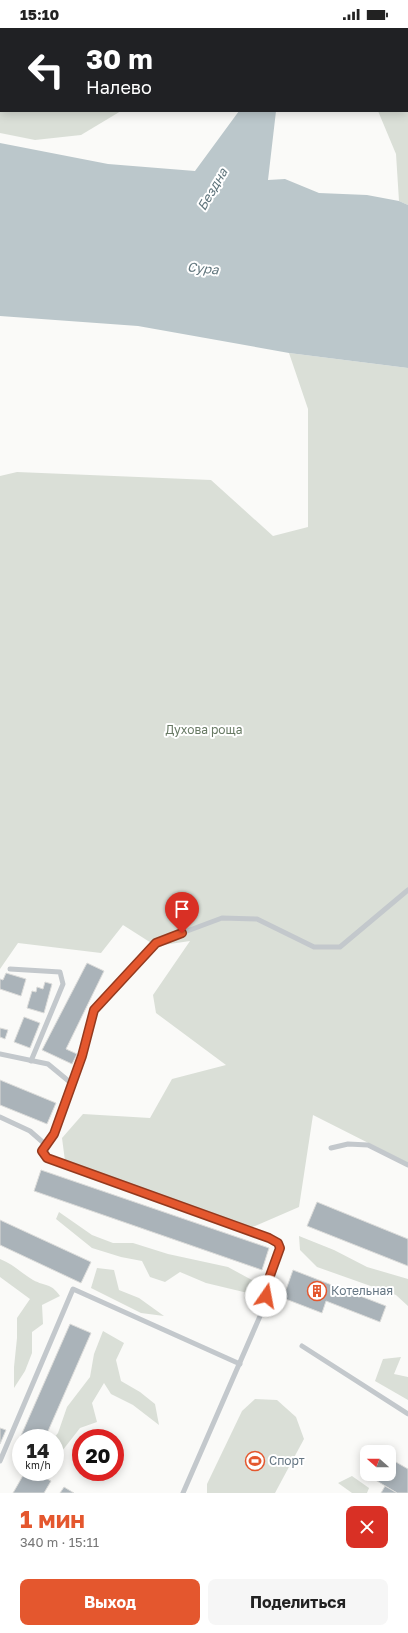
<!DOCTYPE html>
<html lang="ru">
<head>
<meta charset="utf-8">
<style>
  :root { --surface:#fff; --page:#f6f6f6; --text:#222; --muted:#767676; --accent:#e4572e }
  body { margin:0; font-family:"Golos Text",sans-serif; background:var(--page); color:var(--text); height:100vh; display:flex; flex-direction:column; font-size:15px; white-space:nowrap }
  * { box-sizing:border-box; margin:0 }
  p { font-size:13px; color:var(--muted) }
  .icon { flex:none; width:22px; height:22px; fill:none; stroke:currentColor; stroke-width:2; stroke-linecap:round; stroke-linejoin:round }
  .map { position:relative; height:1465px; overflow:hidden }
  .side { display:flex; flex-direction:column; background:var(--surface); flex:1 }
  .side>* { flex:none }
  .guide { position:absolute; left:0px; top:0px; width:408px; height:84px; box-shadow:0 2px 10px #0003; background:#202124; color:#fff; overflow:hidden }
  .needle { width:26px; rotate:291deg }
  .controls { position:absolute; left:360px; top:1417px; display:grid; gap:8px }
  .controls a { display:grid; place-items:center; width:36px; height:36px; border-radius:8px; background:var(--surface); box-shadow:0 2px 10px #0003; font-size:20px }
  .speed { position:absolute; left:12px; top:1401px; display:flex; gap:8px; font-size:20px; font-weight:700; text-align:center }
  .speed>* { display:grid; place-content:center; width:52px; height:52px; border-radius:50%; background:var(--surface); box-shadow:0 2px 10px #0003; line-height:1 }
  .speed small { font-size:10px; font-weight:400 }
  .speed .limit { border:6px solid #d22; background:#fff; color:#111 }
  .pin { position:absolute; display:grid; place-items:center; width:34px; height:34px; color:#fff; margin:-41px -17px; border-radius:50% 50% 50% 0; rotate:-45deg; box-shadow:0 0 4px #0007 }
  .pin .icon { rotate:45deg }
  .me { position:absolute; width:44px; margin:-22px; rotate:12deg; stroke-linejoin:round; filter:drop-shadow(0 0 3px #0008) }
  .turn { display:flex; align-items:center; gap:14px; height:84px; padding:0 20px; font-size:18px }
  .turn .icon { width:52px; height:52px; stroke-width:2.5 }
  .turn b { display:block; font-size:28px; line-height:34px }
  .round { display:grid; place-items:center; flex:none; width:42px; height:42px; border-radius:8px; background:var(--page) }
  .overview { display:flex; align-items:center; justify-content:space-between; height:68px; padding:0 20px }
  h1 { font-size:24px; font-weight:700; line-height:30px; color:var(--accent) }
  .button { display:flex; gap:8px; margin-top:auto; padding:8px 20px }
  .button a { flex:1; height:46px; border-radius:8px; background:var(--accent); color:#fff; font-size:16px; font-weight:700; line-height:46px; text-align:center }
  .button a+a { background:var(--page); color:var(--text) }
  .status { display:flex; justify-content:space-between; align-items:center; height:28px; padding:0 20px; background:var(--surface); direction:ltr }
  .status svg { height:11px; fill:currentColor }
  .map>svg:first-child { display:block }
  .green { fill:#dadfd7 }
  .water { fill:#bbc7cb }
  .building { fill:#aab3b9; stroke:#dcdcda }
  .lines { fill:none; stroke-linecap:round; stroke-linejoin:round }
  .service { stroke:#c3c8cc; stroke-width:5 }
  .route-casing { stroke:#94391e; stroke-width:10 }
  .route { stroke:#e4572e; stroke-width:7 }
  .labels { text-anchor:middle; stroke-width:4; stroke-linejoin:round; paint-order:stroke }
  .park-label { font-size:12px; fill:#687a64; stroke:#fff }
  .poi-label { font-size:12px; fill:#657683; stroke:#fff; text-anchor:start }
  .water-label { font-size:13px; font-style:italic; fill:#60757c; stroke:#fff }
</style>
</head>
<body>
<div class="status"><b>15:10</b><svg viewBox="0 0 49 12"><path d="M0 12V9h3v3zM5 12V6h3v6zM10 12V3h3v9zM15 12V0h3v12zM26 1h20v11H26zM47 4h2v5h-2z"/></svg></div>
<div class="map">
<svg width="408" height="1465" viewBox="0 0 408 1465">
  <rect width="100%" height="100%" fill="#fafaf8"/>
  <g class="green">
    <polygon points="343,0 408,0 408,177 399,173 396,126 378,83 407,83 407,1"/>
    <polygon points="0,21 1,83 121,83 81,107 35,112 0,105"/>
    <polygon points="289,325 408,340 408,1135 313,1087 299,1179 248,1201 65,1133 62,1110 83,1086 150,1090 172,1051 226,1037 156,985 153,967 190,913 156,918 123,897 101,925 18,915 0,941 0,448 17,444 211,452 273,508 308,499 308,381"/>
    <polygon points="59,1184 92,1207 113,1215 133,1215 168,1226 228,1239 259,1256 252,1266 206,1255 180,1244 165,1254 150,1249 142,1233 121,1229 92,1220 56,1191"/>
    <polygon points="299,1208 334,1222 367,1239 408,1251 408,1278 396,1267 317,1239 300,1222"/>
    <path d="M0,1231c13,5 21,14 33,21 13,7 17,2 27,16l-18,9 1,19 -11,8v21l-7,18 -11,17v-21l3,-29v-20l13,-19 -30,-22z"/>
    <polygon points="97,1240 114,1242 119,1262 139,1270 164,1288 141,1285 91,1260"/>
    <polygon points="103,1303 124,1315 116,1332 121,1353 140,1364 155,1376 159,1397 133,1377 111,1366 104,1355 92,1375 97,1394 80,1400 55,1432 54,1410 58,1405 67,1379 90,1349 94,1326"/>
    <polygon points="401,1329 394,1346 408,1349 408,1372 375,1353 383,1331"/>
    <polygon points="255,1371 277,1372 296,1389 304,1411 275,1465 207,1465 207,1456 242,1383"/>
    <polygon points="352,1448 369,1460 367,1465 352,1465 338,1455"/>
  </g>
  <polygon class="water" points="239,83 276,83 268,152 285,151 319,165 367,167 399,173 408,177 408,340 289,325 138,298 0,288 0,115 108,136 195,143"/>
  <g class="building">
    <polygon points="87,935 104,943 66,1021 77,1026 72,1036 42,1022"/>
    <polygon points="6,945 26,951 21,968 0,961 0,951 3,952"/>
    <polygon points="45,954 52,956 44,985 27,980 32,963 36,964 37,959 43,961"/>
    <polygon points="24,989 40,995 30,1020 14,1014"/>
    <polygon points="0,1000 8,1002 5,1011 0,1009"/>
    <polygon points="0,1052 56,1075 47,1096 0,1077"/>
    <polygon points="41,1142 269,1220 262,1242 34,1163"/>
    <polygon points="317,1174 408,1211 408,1238 307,1198"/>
    <polygon points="0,1192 91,1234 81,1255 0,1217"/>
    <polygon points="293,1242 386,1278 380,1294 326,1273 322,1285 283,1270"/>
    <polygon points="70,1296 91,1305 45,1410 20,1410"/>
    <polygon points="0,1400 6,1402 0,1416"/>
    <polygon points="389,1430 408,1441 408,1465 397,1465 362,1444 367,1435 367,1446 389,1446"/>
    <polygon points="25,1444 34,1444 51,1453 44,1465 13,1465"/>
    <polygon points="385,1458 397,1465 381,1465"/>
    <polygon points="64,1459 74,1465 60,1465"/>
  </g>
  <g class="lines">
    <g class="service">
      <polyline points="10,941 60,944 63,956 31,1033"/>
      <polyline points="0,1026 48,1036 71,1055"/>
      <polyline points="0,1089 30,1103 46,1117 54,1106 82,1028 94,982 155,915 222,890 257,891 314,919 340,919 408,862"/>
      <polyline points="46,1117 42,1123 47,1130 269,1210 278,1215 280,1220 267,1256 264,1279 183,1465"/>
      <polyline points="331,1120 348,1116 368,1117 408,1137"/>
      <polyline points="302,1318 408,1386"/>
      <polyline points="0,1433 73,1261 240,1336"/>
    </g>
  </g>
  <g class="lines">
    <defs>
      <polyline id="route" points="182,905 156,915 94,982 82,1028 54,1106 42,1123 47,1130 269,1210 278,1215 280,1220 267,1256 266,1268"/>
    </defs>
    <use href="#route" class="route-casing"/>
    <use href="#route" class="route"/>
  </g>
  <defs>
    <symbol id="building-ring" viewBox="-11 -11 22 22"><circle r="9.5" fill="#fff" stroke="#e4572e" stroke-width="1.5"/><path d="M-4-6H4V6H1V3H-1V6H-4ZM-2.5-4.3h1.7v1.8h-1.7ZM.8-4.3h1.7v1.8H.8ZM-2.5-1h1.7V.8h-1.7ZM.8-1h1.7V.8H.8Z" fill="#e4572e"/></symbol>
    <symbol id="stadium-ring" viewBox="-11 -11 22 22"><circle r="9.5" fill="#fff" stroke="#e4572e" stroke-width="1.5"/><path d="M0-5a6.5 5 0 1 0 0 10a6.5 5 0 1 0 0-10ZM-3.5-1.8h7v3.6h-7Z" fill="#e4572e"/></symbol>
  </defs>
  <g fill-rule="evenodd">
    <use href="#building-ring" x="306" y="1252" width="22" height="22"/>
    <use href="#stadium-ring" x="244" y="1422" width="22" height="22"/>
  </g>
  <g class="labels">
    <g class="park-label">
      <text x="204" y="706">Духова роща</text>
    </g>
    <g class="poi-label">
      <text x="331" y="1267">Котельная</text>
      <text x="269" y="1437">Спорт</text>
    </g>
    <g class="water-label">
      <text transform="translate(212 161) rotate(-60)" y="5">Бездна</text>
      <text transform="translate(203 240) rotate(6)" y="5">Сура</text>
    </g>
  </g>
</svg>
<div class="controls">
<a><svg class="needle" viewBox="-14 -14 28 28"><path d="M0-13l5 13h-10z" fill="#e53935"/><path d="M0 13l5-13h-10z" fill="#767676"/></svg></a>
</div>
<div class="speed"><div>14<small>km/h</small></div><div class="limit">20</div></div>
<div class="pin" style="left:182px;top:905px;background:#d93025"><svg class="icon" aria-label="arrive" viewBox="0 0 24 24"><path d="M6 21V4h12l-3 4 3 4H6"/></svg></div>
<svg class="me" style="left:266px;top:1268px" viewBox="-20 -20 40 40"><circle r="19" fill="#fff"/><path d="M0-13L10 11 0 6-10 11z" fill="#e4572e"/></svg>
<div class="guide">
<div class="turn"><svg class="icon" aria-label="left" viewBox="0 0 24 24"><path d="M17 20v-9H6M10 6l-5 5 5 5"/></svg><div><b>30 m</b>Налево</div></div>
</div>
</div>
<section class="side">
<div class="overview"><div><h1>1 мин</h1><p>340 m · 15:11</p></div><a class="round" style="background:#d93025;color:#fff"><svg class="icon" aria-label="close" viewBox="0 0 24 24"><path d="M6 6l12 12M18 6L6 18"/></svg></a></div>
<div class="button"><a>Выход</a><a>Поделиться</a></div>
</section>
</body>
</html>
